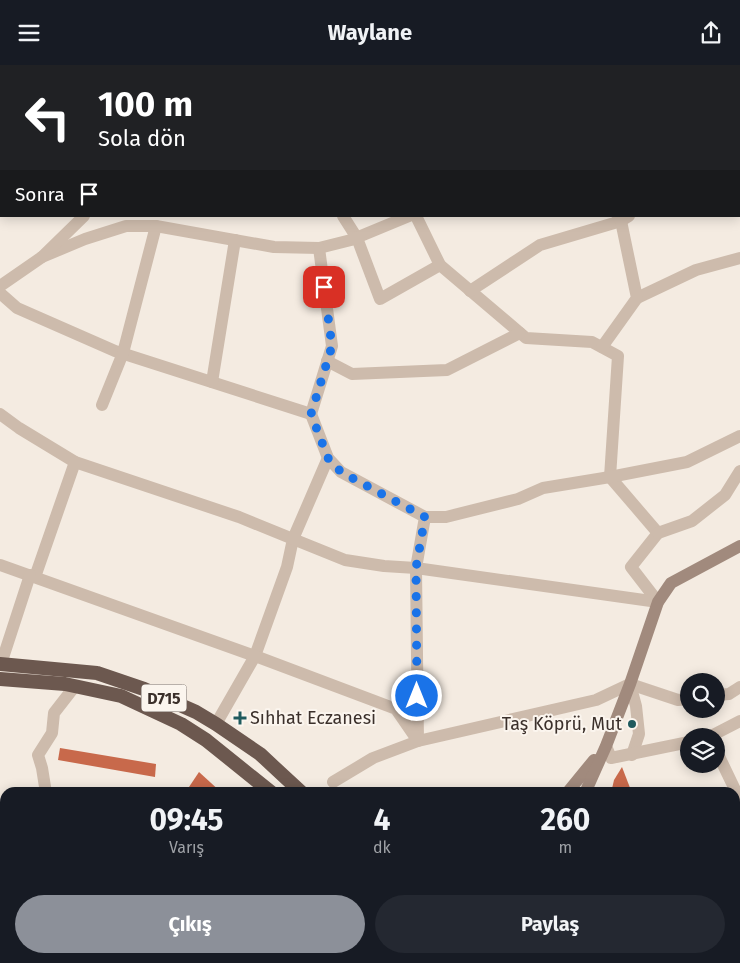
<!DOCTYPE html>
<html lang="tr">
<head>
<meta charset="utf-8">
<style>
  :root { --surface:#171b24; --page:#242831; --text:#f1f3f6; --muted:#9ea1a6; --accent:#8c9099 }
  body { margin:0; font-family:"Fira Sans",sans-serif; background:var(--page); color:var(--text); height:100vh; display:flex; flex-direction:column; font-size:19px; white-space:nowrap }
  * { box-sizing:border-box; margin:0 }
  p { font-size:16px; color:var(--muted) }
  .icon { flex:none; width:28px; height:28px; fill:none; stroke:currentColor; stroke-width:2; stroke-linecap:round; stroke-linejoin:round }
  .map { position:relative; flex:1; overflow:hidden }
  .details { position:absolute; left:0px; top:722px; width:740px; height:176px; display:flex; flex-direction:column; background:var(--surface); border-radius:15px 15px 0 0; box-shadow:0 2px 12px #0003 }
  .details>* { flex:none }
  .top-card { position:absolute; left:0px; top:0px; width:740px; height:152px; box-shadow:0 2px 12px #0003; background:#202124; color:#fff; overflow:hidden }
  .fabs { position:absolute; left:680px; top:608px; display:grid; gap:10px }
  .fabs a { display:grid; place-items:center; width:45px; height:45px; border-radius:50%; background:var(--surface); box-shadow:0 2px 12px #0003; font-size:25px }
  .pin { position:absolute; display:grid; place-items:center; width:42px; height:42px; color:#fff; margin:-21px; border-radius:10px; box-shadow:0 2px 8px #0006 }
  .me { position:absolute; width:55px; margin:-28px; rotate:0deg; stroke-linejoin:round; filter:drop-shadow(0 0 4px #0008) }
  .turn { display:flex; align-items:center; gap:18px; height:105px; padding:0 15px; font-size:22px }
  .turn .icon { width:65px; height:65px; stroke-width:2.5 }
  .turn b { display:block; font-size:35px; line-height:42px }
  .then { display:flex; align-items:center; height:48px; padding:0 15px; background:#0003; gap:10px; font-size:19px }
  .eta { display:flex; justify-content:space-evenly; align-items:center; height:85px; text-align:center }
  .eta b { font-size:30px; font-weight:700; line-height:35px }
  .primary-button { display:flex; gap:10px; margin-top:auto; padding:10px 15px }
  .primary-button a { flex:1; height:58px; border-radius:30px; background:var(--accent); color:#fff; font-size:20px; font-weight:700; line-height:58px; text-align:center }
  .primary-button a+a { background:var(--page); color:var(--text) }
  header { display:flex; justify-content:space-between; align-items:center; height:65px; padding:0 15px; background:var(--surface); font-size:22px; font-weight:700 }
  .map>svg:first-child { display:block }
  .green { fill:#b8c4a0 }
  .building { fill:#c8694b }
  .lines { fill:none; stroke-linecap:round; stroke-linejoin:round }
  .minor { stroke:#cdbbac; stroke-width:12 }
  .tertiary { stroke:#cdbbac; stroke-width:12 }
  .secondary { stroke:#a18a7d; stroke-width:12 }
  .trunk { stroke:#6c584f; stroke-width:14 }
  .route { stroke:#1a73e8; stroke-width:9; stroke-dasharray:0 16.2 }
  .poi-dot { fill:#1f5a5e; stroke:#fbf5ee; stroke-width:2 }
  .labels { text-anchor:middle; stroke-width:4; stroke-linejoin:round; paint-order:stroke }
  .shield { fill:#fbf5ee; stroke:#756b66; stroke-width:1 }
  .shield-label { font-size:16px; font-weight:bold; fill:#3b302b }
  .poi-label { font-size:18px; fill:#3b302b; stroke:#fbf5ee; text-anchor:start }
</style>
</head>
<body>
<header><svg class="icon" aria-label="menu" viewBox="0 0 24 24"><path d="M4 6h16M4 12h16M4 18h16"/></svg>Waylane<svg class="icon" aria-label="share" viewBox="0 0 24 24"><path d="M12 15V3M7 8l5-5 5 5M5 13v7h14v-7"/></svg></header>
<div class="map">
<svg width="740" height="898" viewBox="0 0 740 898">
  <rect width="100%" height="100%" fill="#f4ebe1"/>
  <g class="green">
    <polygon points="5,827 5,894 13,894 0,898 0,829"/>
    <polygon points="198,894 371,894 370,898 200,898"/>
  </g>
  <g class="building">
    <polygon points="60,683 156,699 155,712 58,695"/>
    <polygon points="622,702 632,728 611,728 614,715"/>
    <polygon points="199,707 222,728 185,728"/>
  </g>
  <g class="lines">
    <g class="minor">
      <polyline points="59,0 59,1"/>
      <polyline points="150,0 150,1"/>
      <polyline points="333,0 334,1"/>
      <polyline points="535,0 536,1"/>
      <polyline points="120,1 122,0"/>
      <polyline points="318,1 320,0"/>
      <polyline points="482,1 485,0"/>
      <polyline points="606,1 608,0"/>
      <polyline points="735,1 738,0"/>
      <polyline points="0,76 1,78"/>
      <polyline points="739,78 740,78"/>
      <polyline points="0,141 1,140"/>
      <polyline points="343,151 357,173 380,234 440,200"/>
      <polyline points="416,151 440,200 526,273 592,277 618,291 610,412 658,468 631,502 658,537"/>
      <polyline points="42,192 85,174 126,161 156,161 274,182 319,183 351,175 409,151"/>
      <polyline points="0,221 42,192 84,151"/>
      <polyline points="470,226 540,180 621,156 629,151"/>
      <polyline points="0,228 17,243 115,286 311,349 332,281 319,183"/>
      <polyline points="637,233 696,205 740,193"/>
      <polyline points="602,282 637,233 621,156 618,151"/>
      <polyline points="327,296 352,309 447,305 520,268"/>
      <polyline points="212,317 235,175"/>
      <polyline points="102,340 123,288 156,161"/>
      <polyline points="0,349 19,363 75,397 239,452 293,474 287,502 255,591 216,659"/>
      <polyline points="311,349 328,393 341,407 425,452 416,503 418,676 373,693 333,717"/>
      <polyline points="328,393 293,474 345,495 384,501 416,503 658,537"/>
      <polyline points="425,452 446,452 518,434 543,423 610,412 687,397 740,371"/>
      <polyline points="658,468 692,456 725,430 740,406"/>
      <polyline points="0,500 255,591 396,644 418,676 596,635 630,619 678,635 689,634"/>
      <polyline points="35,512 75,397"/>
      <polyline points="1,599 30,510"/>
      <polyline points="630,619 636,641 639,669 632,690"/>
      <polyline points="716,630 729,629 740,622"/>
      <polyline points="711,671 740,656"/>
      <polyline points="606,681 611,693 689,677"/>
      <polyline points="716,685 740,735"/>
      <polyline points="46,728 42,703 38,690 52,668 54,648 75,621"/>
      <polyline points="735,781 740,778"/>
      <polyline points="0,785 5,784"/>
      <polyline points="735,883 740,887"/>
      <polyline points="606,894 610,898"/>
    </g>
    <g class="tertiary">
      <polyline points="382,898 382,894"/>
      <polyline points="393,898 397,894"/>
    </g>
    <g class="secondary">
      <polyline points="567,728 594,695"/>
      <polyline points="585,728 606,681 630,619 658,537 671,518 740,481"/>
    </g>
    <g class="trunk">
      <polyline points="0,599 97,608 144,624 196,647 216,659 260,689 302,728"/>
      <polyline points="0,614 65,619 121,631 181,659 206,675 272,728"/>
      <polyline points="436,894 440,898"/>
      <polyline points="473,894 477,898"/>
    </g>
  </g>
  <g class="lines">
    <polyline class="route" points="324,222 332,281 311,349 328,393 341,407 425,452 416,503 417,631"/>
  </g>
  <g class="poi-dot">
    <path d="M237.5 645.5h5v5h5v5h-5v5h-5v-5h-5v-5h5z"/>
    <circle cx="632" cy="659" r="5"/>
  </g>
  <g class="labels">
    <rect class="shield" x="141.5" y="619.5" width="45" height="27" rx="4"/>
    <g class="shield-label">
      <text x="164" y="639">D715</text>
    </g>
    <g class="poi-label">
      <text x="250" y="659">Sıhhat Eczanesi</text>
      <text x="622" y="665" text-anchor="end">Taş Köprü, Mut</text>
    </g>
  </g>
</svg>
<div class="fabs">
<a><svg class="icon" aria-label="search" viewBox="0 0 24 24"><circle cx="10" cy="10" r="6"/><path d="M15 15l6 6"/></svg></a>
<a><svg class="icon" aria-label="layers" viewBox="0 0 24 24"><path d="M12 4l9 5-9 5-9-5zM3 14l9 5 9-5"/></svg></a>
</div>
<div class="pin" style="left:324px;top:222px;background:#d93025"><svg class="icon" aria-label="arrive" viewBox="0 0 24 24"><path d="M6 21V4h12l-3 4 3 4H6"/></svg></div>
<svg class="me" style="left:417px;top:631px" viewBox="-20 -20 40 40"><circle r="17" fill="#1a73e8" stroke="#fff" stroke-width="3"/><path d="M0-11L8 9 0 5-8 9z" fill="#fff"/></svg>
<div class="top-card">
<div class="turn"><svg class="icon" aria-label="left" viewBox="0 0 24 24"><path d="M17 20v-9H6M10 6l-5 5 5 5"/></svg><div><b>100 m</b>Sola dön</div></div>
<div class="then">Sonra<svg class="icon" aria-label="arrive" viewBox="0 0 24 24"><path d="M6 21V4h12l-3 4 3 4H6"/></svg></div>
</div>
<section class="details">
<div class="eta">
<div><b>09:45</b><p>Varış</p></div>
<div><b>4</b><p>dk</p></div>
<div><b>260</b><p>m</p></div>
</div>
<div class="primary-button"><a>Çıkış</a><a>Paylaş</a></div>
</section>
</div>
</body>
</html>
